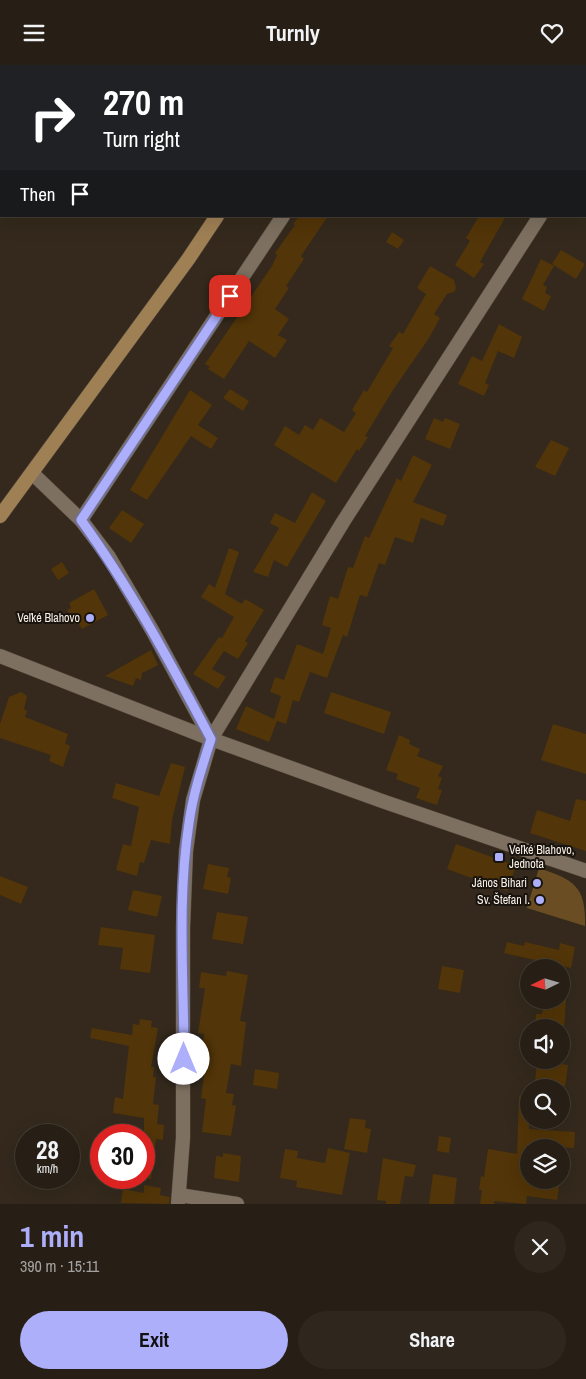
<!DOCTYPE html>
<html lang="en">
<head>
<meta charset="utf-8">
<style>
  :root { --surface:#271f15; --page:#2f271e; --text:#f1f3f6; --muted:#a4a2a0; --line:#433d34; --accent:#adaffb }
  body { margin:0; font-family:"Archivo Narrow",sans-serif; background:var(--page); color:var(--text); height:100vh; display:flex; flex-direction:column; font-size:19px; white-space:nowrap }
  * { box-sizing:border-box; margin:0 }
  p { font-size:16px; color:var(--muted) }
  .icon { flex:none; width:28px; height:28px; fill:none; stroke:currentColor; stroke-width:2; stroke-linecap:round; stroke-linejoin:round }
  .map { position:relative; height:1139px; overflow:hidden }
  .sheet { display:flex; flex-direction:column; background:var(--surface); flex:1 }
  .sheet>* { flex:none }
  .guide { position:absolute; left:0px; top:0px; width:586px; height:152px; box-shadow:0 5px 20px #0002,0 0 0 1px var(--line); background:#202124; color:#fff; overflow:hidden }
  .needle { width:32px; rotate:265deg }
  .fabs { position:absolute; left:520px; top:894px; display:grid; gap:10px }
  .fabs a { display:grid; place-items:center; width:50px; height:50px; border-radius:50%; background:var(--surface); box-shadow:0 5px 20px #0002,0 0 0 1px var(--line); font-size:25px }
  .speed { position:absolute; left:15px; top:1059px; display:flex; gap:10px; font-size:25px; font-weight:700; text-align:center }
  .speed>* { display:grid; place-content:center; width:65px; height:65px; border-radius:50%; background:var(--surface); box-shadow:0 5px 20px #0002,0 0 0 1px var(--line); line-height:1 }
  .speed small { font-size:12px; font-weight:400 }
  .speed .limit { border:8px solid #d22; background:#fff; color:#111 }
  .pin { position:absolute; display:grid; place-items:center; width:42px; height:42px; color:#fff; margin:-21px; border-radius:10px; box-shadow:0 2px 8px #0006 }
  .me { position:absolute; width:55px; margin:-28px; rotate:0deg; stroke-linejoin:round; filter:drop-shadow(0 0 4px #0008) }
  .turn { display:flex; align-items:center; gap:18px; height:105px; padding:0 20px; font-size:22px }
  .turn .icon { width:65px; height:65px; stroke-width:2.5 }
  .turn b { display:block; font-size:35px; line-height:42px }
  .then { display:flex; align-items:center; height:48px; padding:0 20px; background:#0003; gap:10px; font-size:19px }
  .round { display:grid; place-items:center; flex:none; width:52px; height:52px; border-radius:26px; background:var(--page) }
  .summary { display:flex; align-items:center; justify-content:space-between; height:85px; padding:0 20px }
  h1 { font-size:30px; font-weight:800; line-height:38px; color:var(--accent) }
  .cta { display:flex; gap:10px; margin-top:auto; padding:10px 20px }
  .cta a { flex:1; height:58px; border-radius:30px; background:var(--accent); color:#111; font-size:20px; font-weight:800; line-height:58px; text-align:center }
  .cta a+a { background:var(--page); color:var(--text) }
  header { display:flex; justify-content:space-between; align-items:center; height:65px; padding:0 20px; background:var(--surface); font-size:22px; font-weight:800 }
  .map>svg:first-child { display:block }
  .green { fill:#6b4d23 }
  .building { fill:#523508 }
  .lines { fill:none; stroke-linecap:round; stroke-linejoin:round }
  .minor-casing { stroke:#51473b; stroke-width:15 }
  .secondary-casing { stroke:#51473b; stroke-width:15 }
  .minor { stroke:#7d7060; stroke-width:14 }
  .secondary { stroke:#9f8055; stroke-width:14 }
  .route-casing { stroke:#7072a3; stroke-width:12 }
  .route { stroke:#adaffb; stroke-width:9 }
  .poi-dot { fill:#adaffb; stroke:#18130d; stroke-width:2 }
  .labels { text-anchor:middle; stroke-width:4; stroke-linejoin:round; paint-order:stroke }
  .poi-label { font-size:12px; fill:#f7f0e7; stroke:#18130d; text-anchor:end }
</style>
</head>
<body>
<header><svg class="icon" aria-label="menu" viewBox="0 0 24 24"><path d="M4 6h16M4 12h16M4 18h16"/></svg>Turnly<svg class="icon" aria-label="heart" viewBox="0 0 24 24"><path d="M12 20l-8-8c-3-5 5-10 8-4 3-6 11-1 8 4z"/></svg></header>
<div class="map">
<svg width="586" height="1139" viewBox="0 0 586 1139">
  <rect width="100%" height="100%" fill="#34291c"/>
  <path class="green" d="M539,803c34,12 47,17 46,58l-58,-18z"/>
  <g class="building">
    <polygon points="299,151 328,151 301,191 304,194 286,221 289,223 275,244 289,254 278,270 287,275 275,293 249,276 224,314 208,304 210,302 205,299 272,201 277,190 275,188 295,160 293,159"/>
    <polygon points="479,151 506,151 480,197 484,199 474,213 455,200 470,176 466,173"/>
    <polygon points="392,167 404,175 398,184 386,177"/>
    <polygon points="561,185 585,199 576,214 552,199"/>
    <polygon points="541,194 554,201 543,220 547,222 545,228 551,231 544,246 522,234"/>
    <polygon points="430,201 454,215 456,223 454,227 447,229 434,249 440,253 429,273 393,325 365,371 368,372 359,386 357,384 336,418 274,380 285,361 299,370 305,360 313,365 320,353 344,367 356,348 352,345 364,325 367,327 393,283 389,281 399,267 403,269 426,229 417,223"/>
    <polygon points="499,259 522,272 514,293 498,286 485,318 489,320 484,331 458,319 472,291 482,296"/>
    <polygon points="230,324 249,336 243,346 223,333"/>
    <polygon points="190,325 212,340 198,360 218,373 211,384 191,371 147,435 130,425"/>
    <polygon points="434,353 443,357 445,353 460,359 450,384 425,374"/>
    <polygon points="551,375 569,383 555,411 535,402"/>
    <polygon points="413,390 432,400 413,437 447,450 443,461 421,453 413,478 395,472 385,500 379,498 367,532 360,530 347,572 343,570 327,613 310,607 299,637 293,635 286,659 277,656 269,677 236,664 246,641 274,654 281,631 270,627 275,612 284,615 297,579 323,589 331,563 322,560 330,531 338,534 348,502 353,503 365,471 369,473 397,413 401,416"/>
    <polygon points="312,427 326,436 287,502 274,495 268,512 253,507 279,463 270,458 275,448 295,458"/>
    <polygon points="122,445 144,459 131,478 109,463"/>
    <polygon points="229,483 239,487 225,529 242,539 245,534 264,545 245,576 248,578 238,594 224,586 212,604 226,612 218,624 193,609 219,572 222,573 234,552 201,532 209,519 215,523"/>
    <polygon points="62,497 69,508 58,515 51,504"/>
    <polygon points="94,524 108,550 82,564 78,558 75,559 67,545 71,543 69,538"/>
    <polygon points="151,585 158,600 142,608 141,615 136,613 133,621 105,611"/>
    <polygon points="21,627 27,631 24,644 27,646 25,652 68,669 65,678 70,681 63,702 49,696 51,690 0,673 0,659 9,632"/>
    <polygon points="331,627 391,647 384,669 324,648"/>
    <polygon points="553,659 586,669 586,709 541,695"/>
    <polygon points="399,670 410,675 409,679 420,684 417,691 443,701 438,711 442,713 438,724 442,725 437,740 416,733 420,723 396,714 398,709 386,705"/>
    <polygon points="171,698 185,702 172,755 170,779 151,775 144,798 140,797 137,811 116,805 123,779 131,781 139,742 112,733 116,718 159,731"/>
    <polygon points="576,734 586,736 586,786 530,768 537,745 570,756"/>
    <polygon points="456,779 516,801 507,826 447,804"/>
    <polygon points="208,799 229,803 227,812 231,813 228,829 203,824"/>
    <polygon points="0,811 28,822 21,839 0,830"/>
    <polygon points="133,825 162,831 157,852 128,845"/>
    <polygon points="217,847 248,852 243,879 212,874"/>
    <polygon points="101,862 155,870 150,908 120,904 123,883 98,880"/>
    <polygon points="507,877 524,881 525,877 559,885 560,878 575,882 571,903 504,888"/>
    <polygon points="442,901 464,905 460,928 438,924"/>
    <polygon points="227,906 248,910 240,956 246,957 241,1001 231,999 226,1028 234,1029 232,1040 236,1041 231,1071 202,1067 206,1034 201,1033 206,996 201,996 204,969 198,968 205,923 199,923 201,907 226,911"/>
    <polygon points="544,935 566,935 564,962 535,962 536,949 542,949"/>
    <polygon points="140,954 152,956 151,962 158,963 151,1002 154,1002 153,1012 156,1012 153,1039 159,1040 157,1059 164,1060 163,1075 156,1074 151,1114 144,1113 144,1053 113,1048 115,1032 123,1034 129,981 90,973 92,963 132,970 133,959 139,960"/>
    <polygon points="537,996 568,1000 565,1021 535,1017"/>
    <polygon points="255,1004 279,1008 277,1024 253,1020"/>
    <polygon points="519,1031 529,1031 529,1064 575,1067 574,1083 529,1080 529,1115 560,1115 557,1135 527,1131 526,1139 494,1136 494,1139 480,1139 482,1125 479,1125 481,1111 484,1112 488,1084 517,1089"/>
    <polygon points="350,1053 366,1055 365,1063 371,1064 367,1088 344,1084"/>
    <polygon points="439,1071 451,1073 449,1088 437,1086"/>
    <polygon points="328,1083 350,1088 342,1130 296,1122 297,1116 280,1113 285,1084 298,1086 297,1093 325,1098"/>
    <polygon points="223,1088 241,1091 239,1117 214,1113 216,1091 223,1092"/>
    <polygon points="383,1093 416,1100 413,1112 405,1111 400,1139 386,1139 386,1136 377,1135"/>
    <polygon points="433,1109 457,1113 454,1139 429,1139"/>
    <polygon points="144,1120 161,1123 160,1130 170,1132 169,1139 121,1138 123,1124 144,1128"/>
  </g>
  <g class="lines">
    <defs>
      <g id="minor">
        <polyline points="382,1 383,0"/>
        <polyline points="585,84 586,82"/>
        <polyline points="32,408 81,455 109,492 152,565 211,674 343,457 540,151"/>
        <polyline points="81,455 283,151"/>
        <polyline points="0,591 211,674 382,736 586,806"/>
        <polyline points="179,1130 237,1139"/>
        <polyline points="178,1139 183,1073 183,863 186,786 193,735 211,674"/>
      </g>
      <g id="secondary">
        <polyline points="305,1 306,0"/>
        <polyline points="0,451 189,193 217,151"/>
      </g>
    </defs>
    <use href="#minor" class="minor-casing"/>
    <use href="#secondary" class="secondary-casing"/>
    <use href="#minor" class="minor"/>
    <use href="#secondary" class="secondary"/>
  </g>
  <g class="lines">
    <defs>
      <path id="route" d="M184,994c0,-78 -7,-158 5,-236 4,-29 13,-56 22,-84 -40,-75 -80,-150 -130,-219l149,-224"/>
    </defs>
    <use href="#route" class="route-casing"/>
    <use href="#route" class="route"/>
  </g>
  <g class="poi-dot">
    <circle cx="90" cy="553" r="5"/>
    <rect x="494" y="787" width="10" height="10" rx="2.5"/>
    <circle cx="537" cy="818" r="5"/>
    <circle cx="540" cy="835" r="5"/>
  </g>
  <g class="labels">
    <g class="poi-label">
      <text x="80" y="557">Veľké Blahovo</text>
      <text x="509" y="789" text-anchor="start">Veľké Blahovo,<tspan x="509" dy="14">Jednota</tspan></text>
      <text x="527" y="822">János Bihari</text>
      <text x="530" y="839">Sv. Štefan I.</text>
    </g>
  </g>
</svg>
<div class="fabs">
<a><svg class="needle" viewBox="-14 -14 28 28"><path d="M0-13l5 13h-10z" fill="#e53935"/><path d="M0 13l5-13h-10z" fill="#a4a2a0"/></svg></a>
<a><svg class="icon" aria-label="sound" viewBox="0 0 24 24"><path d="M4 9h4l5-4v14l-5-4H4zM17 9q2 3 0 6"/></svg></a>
<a><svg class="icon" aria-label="search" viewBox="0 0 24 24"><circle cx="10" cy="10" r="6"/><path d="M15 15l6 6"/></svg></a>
<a><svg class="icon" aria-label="layers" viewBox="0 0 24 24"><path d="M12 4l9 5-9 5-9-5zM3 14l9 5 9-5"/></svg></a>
</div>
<div class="speed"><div>28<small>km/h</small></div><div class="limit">30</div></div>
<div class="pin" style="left:230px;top:231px;background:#d93025"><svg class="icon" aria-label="arrive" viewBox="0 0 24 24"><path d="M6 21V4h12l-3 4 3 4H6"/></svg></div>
<svg class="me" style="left:184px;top:994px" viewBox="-20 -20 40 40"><circle r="19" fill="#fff"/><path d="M0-13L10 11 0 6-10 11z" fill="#adaffb"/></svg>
<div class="guide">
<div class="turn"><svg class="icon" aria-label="right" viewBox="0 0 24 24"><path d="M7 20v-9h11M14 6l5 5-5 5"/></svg><div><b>270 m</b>Turn right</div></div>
<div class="then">Then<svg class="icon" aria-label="arrive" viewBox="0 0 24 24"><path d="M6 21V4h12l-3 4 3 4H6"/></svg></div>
</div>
</div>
<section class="sheet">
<div class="summary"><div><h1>1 min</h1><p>390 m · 15:11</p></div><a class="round"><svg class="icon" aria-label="close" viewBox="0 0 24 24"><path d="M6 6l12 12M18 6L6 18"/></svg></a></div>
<div class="cta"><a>Exit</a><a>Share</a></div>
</section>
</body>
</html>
